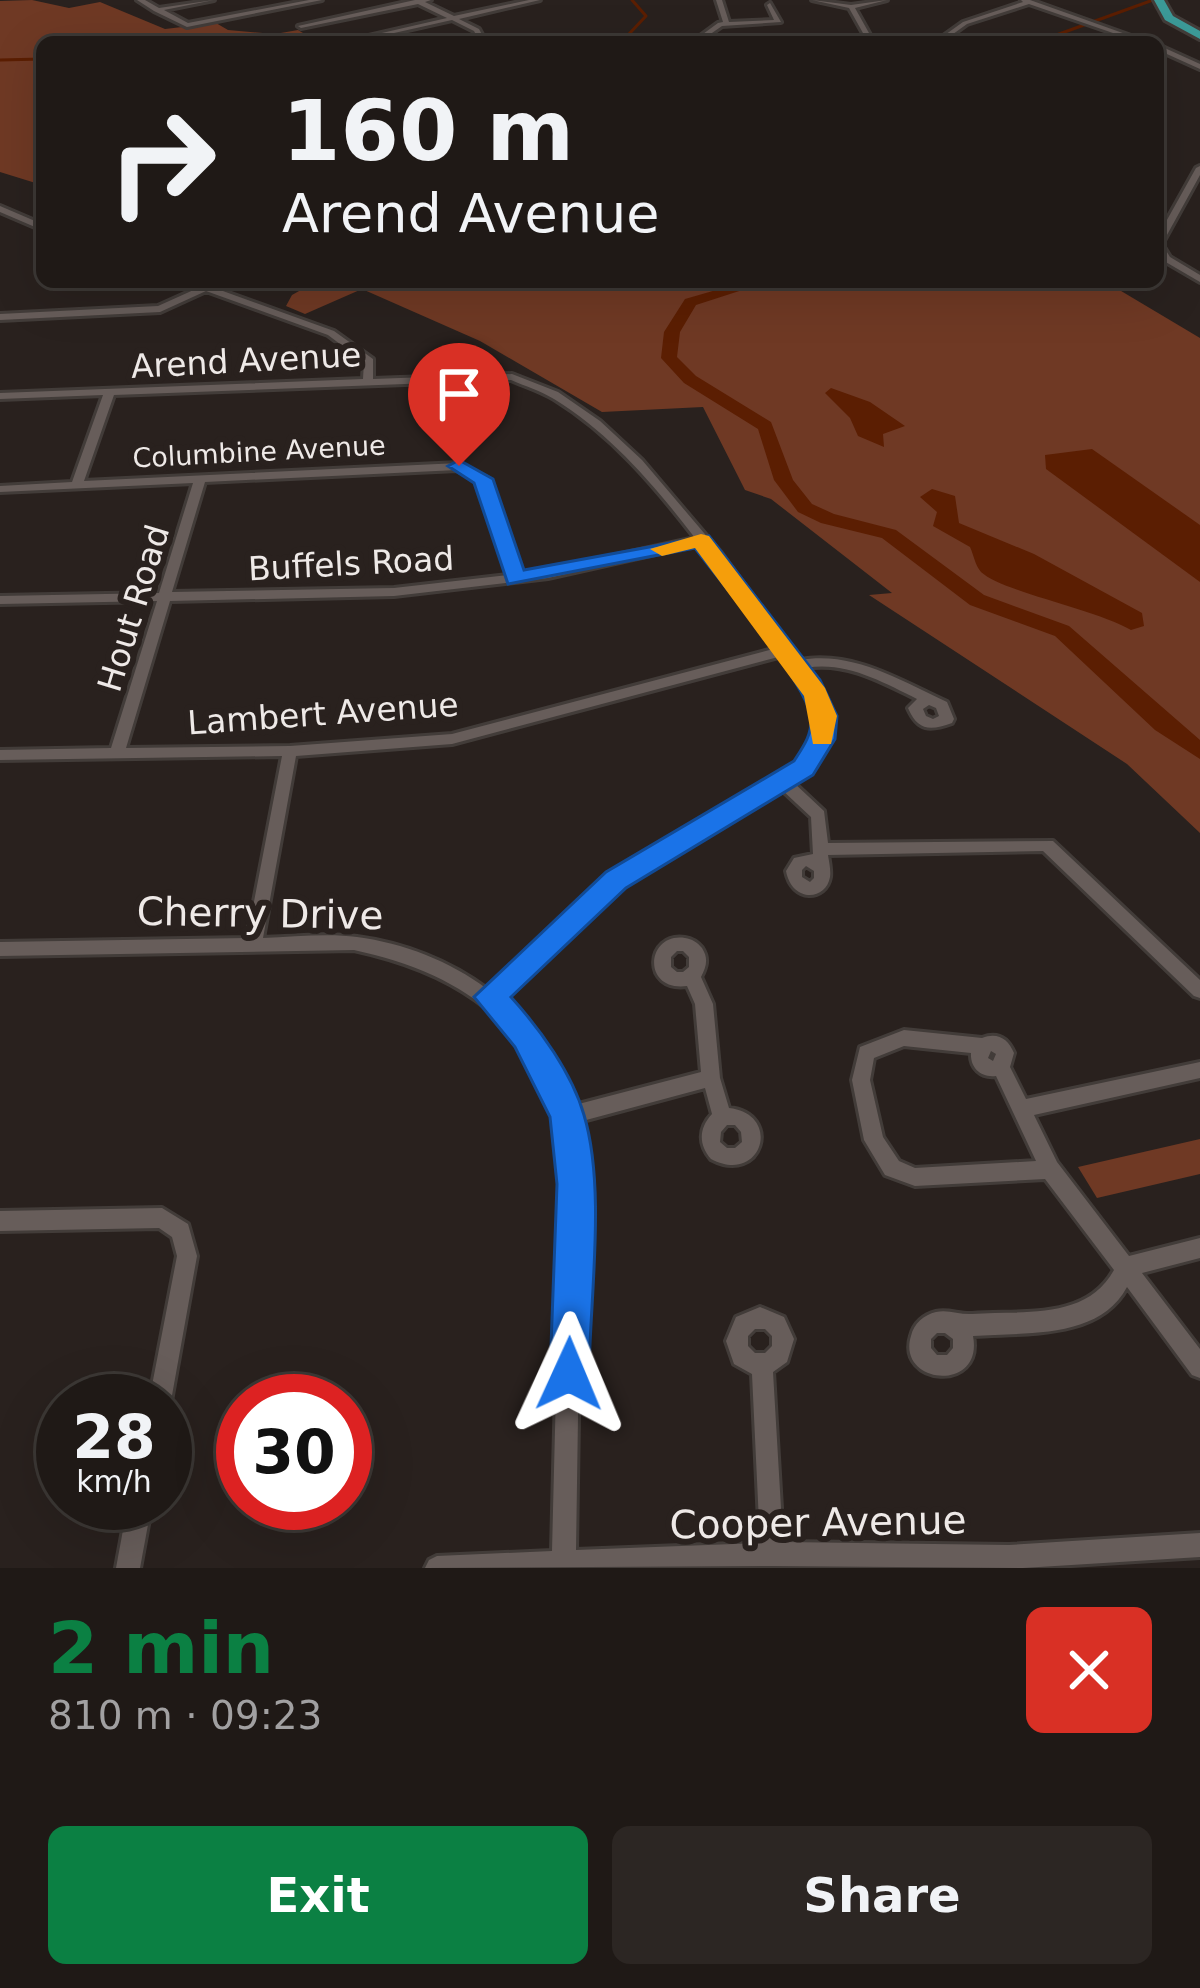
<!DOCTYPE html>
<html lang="en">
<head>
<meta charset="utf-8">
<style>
  :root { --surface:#1f1916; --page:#2c2623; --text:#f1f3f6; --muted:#a1a0a1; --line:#3c3835; --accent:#0b8043 }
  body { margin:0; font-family:"DejaVu Sans",sans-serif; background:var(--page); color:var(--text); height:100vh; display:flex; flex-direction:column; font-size:45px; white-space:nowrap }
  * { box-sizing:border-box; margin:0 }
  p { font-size:39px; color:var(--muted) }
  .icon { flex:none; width:66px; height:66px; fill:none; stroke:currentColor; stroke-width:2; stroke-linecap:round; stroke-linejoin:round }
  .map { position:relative; height:1568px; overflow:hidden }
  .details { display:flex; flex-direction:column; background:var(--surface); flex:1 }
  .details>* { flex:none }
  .banner { position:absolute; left:36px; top:36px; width:1128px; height:252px; border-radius:18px; box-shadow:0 12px 48px #0002,0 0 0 3px var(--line); background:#1f1916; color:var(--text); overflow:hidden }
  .speed { position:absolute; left:36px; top:1374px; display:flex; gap:24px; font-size:60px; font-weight:700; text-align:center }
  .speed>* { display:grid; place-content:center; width:156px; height:156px; border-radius:50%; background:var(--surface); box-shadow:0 12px 48px #0002,0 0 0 3px var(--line); line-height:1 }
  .speed small { font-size:30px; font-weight:400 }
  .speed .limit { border:18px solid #d22; background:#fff; color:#111 }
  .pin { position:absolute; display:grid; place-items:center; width:102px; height:102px; color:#fff; margin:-123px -51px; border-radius:50% 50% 50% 0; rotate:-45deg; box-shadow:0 0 12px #0007 }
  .pin .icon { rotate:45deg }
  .me { position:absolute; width:132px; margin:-66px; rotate:1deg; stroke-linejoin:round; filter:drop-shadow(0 0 9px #0008) }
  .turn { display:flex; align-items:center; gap:42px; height:252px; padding:0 48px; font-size:54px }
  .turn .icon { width:156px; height:156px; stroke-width:2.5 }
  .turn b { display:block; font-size:84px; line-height:102px }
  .round { display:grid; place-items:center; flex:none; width:126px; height:126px; border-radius:18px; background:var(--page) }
  .overview { display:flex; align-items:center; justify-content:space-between; height:204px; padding:0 48px }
  h1 { font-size:72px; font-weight:700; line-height:90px; color:var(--accent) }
  .button { display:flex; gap:24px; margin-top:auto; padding:24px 48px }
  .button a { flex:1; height:138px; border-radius:18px; background:var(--accent); color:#fff; font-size:48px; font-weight:700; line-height:138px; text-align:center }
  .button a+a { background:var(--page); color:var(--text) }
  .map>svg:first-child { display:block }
  .green { fill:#6f3924 }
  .water { fill:#5b1e02 }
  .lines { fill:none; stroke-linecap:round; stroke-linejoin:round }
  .stream { stroke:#5b1e02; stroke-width:3 }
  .river { fill:#5b1e02; fill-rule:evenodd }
  .street-casing { stroke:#423c39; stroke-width:6 }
  .highway-casing { stroke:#423c39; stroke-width:6 }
  .street { fill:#675d5a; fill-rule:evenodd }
  .highway { fill:#3b9997; fill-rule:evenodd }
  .route { fill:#1a73e8; stroke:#114b97; stroke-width:3 }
  .slow { fill:#f59e0b }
  .labels { text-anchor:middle; stroke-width:12; stroke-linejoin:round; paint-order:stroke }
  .far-street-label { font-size:27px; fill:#eee9e7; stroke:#29211e }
  .street-label { font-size:33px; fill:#eee9e7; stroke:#29211e }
  .near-street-label { font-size:39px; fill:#eee9e7; stroke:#29211e }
</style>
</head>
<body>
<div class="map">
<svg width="1200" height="1568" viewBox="0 0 1200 1568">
  <rect width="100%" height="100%" fill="#29211e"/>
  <g class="green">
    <polygon points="32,0 69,8 100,2 165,29 216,23 228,30 275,34 298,30 318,42 42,42 42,185 0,172 0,1"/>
    <polygon points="315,282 1106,282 1200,338 1200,833 1127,764 869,595 892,593 771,499 745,490 703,407 602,412 480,341 362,289 305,314 286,306 292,295"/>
    <polygon points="1200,1139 1200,1174 1097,1198 1078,1167"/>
  </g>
  <g class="water">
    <polygon points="831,388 870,402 905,426 883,434 884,447 858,436 850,418 825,393"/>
    <polygon points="1092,449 1200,525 1200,582 1046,469 1045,455"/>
    <path d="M932,489l23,7 4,27 75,31 108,59 2,13 -13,4c-37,-21 -128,-38 -150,-58 -6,-7 -7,-16 -11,-25l-37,-21 4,-14 -17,-15z"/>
  </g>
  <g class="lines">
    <g class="stream">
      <polyline points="632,0 646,16 629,34 638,42"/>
      <polyline points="1037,42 1153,0"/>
      <polyline points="0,60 42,59"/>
    </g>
    <polygon class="river" points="744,282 767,282 696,305 680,332 677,357 696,376 771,422 793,480 812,504 834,514 896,530 984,595 1069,626 1200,740 1200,759 1155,730 1055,636 970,605 882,538 821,523 798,512 774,480 758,429 684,383 661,358 664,332 685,299"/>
    <defs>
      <g id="street">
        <polygon points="137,0 145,0 159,8 214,0 164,10 188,23 309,0 322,0 187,27 154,11"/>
        <polygon points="415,0 431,0 425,2 454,16 529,0 540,0 459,19 479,29 486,42 480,42 474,31 452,20 354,42 347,41 447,18 418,4 301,28 298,26"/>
        <polygon points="716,0 722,0 729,22 774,20 767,5 770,3 781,22 722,26 699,42 692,42 718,23 723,22"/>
        <polygon points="812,0 851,5 887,0 855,8 874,42 868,42 849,8"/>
        <polygon points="1021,0 1030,0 1148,42 1139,42 1029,4 967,24 942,42 935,42 963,22 1023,2"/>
        <polygon points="1158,45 1200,64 1200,69 1158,50"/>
        <polygon points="1200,166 1200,175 1162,244 1170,257 1200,275 1200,282 1164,261 1158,251 1158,236 1196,168"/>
        <polygon points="0,206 42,224 42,230 0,212"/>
        <path d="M184,282h14l136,49 39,28v20l139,-5 46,18 42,29 42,39 79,93 79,107c54,-9 99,20 147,42l7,17 -2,4c-22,8 -34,8 -44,-15l9,-9c-35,-17 -71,-38 -111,-31l13,18 11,24 1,21 -22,41 -16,10 31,29 4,32 225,-2 147,139v18l-6,-2 -151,-145 -215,4c1,7 3,15 2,22 -4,24 -38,26 -44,-6l8,-13 19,-4 -2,-37 -30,-28 -159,96 -122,114c35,29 54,66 71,107l130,-34 -6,-68 -8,-18c-46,6 -41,-54 -2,-48 7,1 12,4 17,10 7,11 4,19 -1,29l12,27 7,74 9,30c54,6 33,78 -18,51 -12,-14 -13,-30 1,-45l-7,-26 -130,35 7,27 -6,400 184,-7 -8,-169 -18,-10 -8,-23 10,-24 24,-10 24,10 10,22 -7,23 -14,10 10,170 226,3 191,-12v24l-177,11 -251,-2 -347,2 4,-8 8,-4 115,-5 10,-401c-3,-15 -5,-31 -10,-46 -33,-93 -106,-134 -198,-154l-354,6v-14l247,-4 35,-182 -282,4v-10l111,-2 46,-147 -157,3v-8l159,-3 34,-110 -193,9v-6l72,-4 31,-87 -103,4v-6l363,-14 1,-17 -36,-27 -122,-44 -46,21 -160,8v-6l158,-8 40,-18zM511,380c14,6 30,11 43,19 57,35 101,87 141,139l-147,32 -28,3 -31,-94 -30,-16 -375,18 30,-86zM457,470l21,11 30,94 -114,13 -222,4 33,-110zM700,544l77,104 -325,86 -162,12 -164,2 44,-147 224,-5 154,-18zM782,656l24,32 10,22 1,21 -18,33 -189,111 -123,114c-37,-28 -84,-46 -130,-52 -30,-4 -63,0 -94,1l33,-182 156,-12zM929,705l7,3 3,8 -6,3 -7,-3 -3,-7zM806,866l8,5v7l-4,4 -8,-5v-7zM677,951h6l6,6v10l-6,5h-6l-6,-5v-10zM727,1125h8l6,7 1,10 -7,6h-8l-7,-6 1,-10zM755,1329h10l7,7v10l-7,7h-10l-7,-7v-10z"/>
        <path d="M904,1030l78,8c16,-6 26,1 32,15l-4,14 16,32 174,-37v16l-166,37 23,47 72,94 71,-18v20l-58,15 58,76v29l-8,-3 -65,-88c-28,53 -103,45 -154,49 11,57 -77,49 -62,0 3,-13 13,-21 25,-24 12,-3 24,3 36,2 50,-4 114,7 142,-44l-69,-91 -130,7 -30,-11 -21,-35 -12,-60 8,-33zM904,1046l67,7c-1,15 10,25 25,23l40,85 -121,7 -16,-7 -16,-24 -13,-57 4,-22zM991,1051l5,3 -3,7 -5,-3zM937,1333h8l8,6v9l-6,7h-10l-6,-7v-9z"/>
        <polygon points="162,1208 188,1224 197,1256 171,1401 165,1410 165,1401 149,1401 177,1256 172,1237 159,1228 0,1231 0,1211"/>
        <polygon points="128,1503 152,1503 140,1568 116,1568"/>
      </g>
      <polygon id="highway" points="1154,0 1164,0 1173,16 1200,31 1200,39 1165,20"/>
    </defs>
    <use href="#street" class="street-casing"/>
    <use href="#highway" class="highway-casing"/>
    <use href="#street" class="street"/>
    <use href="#highway" class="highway"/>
  </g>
  <path class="route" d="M459,460l34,19 31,91 185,-34 111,144 17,36 -2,23 -22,36 -187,113 -115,109c29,32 61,76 73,118 22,73 6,182 5,259l-6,14 -14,6 -14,-6 -5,-14 7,-190 -7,-67 -35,-70 -41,-50 132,-125 188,-111c9,-14 18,-26 17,-43 -3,-34 -91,-137 -116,-170l-187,36 -34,-101 -26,-17z"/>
  <polygon class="slow" points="701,534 709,536 825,688 837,716 831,744 813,744 804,696 695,548 662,556 650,549"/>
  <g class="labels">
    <g class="far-street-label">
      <text transform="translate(259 452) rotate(-3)" y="9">Columbine Avenue</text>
    </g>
    <g class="street-label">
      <text transform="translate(246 360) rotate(-3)" y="12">Arend Avenue</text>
      <text transform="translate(351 563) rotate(-3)" y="12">Buffels Road</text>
      <text transform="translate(133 608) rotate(-73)" y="12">Hout Road</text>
      <text transform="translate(323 713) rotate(-4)" y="12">Lambert Avenue</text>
    </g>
    <g class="near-street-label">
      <text transform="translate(260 913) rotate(1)" y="14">Cherry Drive</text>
      <text transform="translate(818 1522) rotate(-1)" y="14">Cooper Avenue</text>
    </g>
  </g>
</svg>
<div class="speed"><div>28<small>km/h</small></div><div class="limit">30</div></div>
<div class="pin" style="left:459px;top:466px;background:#d93025"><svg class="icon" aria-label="arrive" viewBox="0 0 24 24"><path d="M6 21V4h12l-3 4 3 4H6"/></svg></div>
<svg class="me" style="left:569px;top:1374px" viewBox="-20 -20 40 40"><path d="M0-17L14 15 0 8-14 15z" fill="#1a73e8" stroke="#fff" stroke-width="4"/></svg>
<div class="banner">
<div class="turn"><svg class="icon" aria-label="right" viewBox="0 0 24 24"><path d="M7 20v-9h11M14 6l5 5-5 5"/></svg><div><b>160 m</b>Arend Avenue</div></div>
</div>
</div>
<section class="details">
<div class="overview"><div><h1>2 min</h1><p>810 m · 09:23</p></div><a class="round" style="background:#d93025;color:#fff"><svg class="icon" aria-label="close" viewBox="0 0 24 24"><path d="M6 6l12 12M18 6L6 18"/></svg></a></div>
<div class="button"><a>Exit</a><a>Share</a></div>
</section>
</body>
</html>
